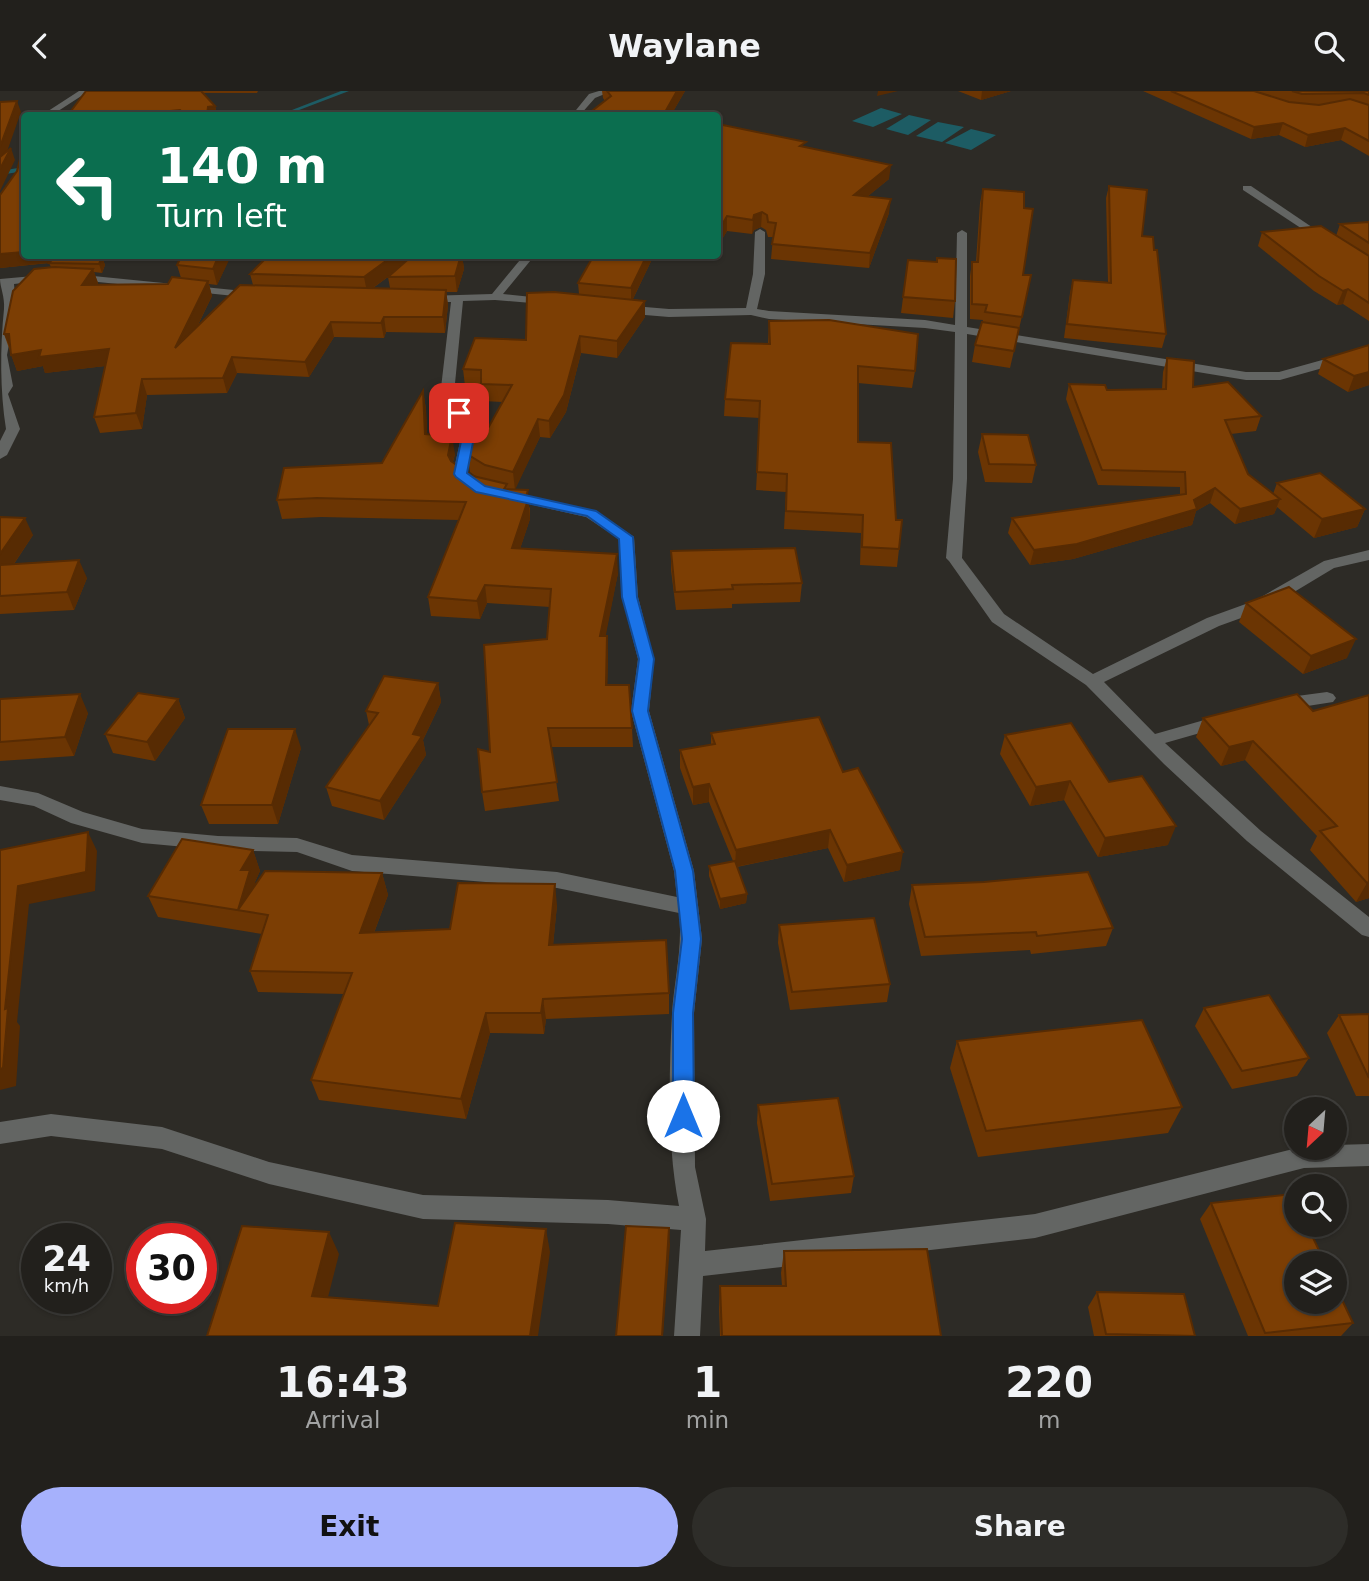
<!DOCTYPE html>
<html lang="en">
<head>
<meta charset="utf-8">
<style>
  :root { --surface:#22201c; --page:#2e2d29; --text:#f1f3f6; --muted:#a2a3a3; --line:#3f3e3b; --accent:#a6b1fc }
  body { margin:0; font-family:"DejaVu Sans",sans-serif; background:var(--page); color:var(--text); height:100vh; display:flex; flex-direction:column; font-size:26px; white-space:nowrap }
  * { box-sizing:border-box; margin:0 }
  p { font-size:23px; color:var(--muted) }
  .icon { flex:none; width:38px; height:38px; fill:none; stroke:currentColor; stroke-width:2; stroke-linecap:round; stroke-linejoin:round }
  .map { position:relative; height:1245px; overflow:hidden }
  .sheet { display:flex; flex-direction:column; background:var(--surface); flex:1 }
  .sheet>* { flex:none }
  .banner { position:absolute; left:21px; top:21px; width:700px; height:147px; border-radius:7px; box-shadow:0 2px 5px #0004,0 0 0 2px var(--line); background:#0b6e4f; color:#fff; overflow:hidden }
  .needle { width:46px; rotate:206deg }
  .fabs { position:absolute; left:1284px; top:1006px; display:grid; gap:14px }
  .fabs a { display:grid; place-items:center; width:63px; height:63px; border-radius:50%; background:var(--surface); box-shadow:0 2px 5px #0004,0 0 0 2px var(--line); font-size:35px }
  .speed { position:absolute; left:21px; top:1132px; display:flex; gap:14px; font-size:35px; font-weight:700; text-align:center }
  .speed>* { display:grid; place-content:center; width:91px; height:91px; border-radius:50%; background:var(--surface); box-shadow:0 2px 5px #0004,0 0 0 2px var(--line); line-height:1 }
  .speed small { font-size:18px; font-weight:400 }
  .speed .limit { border:10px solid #d22; background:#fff; color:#111 }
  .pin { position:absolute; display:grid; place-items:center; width:60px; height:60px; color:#fff; margin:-30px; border-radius:14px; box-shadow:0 4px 10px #0006 }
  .me { position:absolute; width:77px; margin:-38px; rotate:0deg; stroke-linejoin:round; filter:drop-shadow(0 0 5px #0008) }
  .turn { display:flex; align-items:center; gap:24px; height:147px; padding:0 21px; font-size:32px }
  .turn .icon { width:91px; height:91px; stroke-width:2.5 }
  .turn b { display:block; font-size:49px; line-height:60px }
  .eta { display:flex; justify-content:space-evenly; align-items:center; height:119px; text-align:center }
  .eta b { font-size:42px; font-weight:700; line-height:49px }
  .primary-button { display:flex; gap:14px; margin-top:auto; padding:14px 21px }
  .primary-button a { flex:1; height:80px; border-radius:42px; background:var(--accent); color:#111; font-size:28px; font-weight:700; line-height:80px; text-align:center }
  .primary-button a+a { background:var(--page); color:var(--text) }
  header { display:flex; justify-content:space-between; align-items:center; height:91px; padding:0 21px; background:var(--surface); font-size:32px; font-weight:700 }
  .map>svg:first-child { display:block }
  .water { fill:#1d5c64 }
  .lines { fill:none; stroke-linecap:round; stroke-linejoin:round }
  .stream { fill:#1d5c64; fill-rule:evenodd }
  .minor { fill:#636563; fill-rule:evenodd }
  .wall { fill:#6b3503; fill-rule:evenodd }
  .shaded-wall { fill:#572b03 }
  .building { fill:#7c3e04; stroke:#572b03; stroke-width:2 }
  .route { fill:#1a73e8; stroke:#114b97; stroke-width:2 }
</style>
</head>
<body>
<header><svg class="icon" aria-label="back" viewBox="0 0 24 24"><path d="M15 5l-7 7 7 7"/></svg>Waylane<svg class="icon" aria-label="search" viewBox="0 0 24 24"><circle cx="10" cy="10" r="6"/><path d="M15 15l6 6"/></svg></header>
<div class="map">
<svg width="1369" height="1245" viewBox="0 0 1369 1245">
  <rect width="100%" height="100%" fill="#2d2b26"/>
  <g class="water">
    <polygon points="881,17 902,23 873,36 852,30"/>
    <polygon points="909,24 931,29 908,44 886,38"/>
    <polygon points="938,31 964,36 942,51 916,45"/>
    <polygon points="971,38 996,44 971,59 945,52"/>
  </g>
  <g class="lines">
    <g class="stream">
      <polygon points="341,0 349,0 286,24 279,24"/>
      <polygon points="24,76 24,80 0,84 0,80"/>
    </g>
    <g class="minor">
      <polygon points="79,0 89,0 52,24 42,24"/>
      <polygon points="599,0 612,0 595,7 580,24 572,24 589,3"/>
      <polygon points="1243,95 1251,95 1331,149 1322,151 1243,99"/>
      <polygon points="760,138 765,141 765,183 757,218 769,220 925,229 955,234 957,142 962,139 967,142 967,236 1246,281 1279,281 1369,256 1369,264 1280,289 1246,289 967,243 967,388 962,467 1004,523 1093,583 1207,527 1254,510 1324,470 1369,459 1369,469 1334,477 1266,518 1219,535 1104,591 1155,643 1222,624 1228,626 1231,630 1228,634 1165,652 1261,740 1369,826 1369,846 1362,844 1247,750 1164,673 1086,594 992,531 949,470 946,467 953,388 955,241 925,237 769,228 751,224 669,226 621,222 615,218 621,214 669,218 746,217 753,183 755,141"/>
      <polygon points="524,164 535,164 503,203 551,208 555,210 555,214 495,209 463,210 453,313 478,331 467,382 481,393 474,397 453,383 464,332 439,314 451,211 426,211 420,208 426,205 492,203"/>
      <polygon points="73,183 254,201 260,204 254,207 69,188 67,186"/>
      <path d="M45,184l6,3 -2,2 -35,4 2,23 -9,48 6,31 -5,8 12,35 -13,26 -7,4v-18l6,-12c-6,-38 -6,-81 -2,-120 1,-12 -4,-22 -4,-30z"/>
      <path d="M507,400l89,20 38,26 4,60 16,62 -5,52 45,160 8,68 -8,74 1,154 11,52 -1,32 330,-37 262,-66h38v-3l34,-1v22l-65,2 -269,70 -332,38 -3,60h-26l7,-106 -73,-6 -185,-5 -154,-35 -107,-35 -111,-13 -51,8v-22l51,-8 111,13 107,35 154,33 185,5 71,6c-12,-60 -10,-130 -7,-192 2,-34 11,-66 7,-101l-122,-25 -205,-17 -55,-19 -79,-2 -76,-7 -71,-20 -37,-17 -34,-6v-14l38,7 45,19 59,17 76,7 79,2 55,17 205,17 120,25 -3,-26 -43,-160 7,-52 -16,-62 -3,-58 -33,-22 -84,-19 -2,-3z"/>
      <polygon points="1327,601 1333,603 1336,607 1333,611 1282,619 1273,613 1282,607"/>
    </g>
  </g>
  <g class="wall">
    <polygon points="86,0 258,0 257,2 203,2 215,15 217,24 68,24"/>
    <polygon points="602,0 685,0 671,24 673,24 588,24 588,23 605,10 603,7"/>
    <polygon points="958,0 1011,0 981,9"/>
    <polygon points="1143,0 1369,0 1369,65 1341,49 1305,56 1279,44 1251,48"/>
    <polygon points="718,33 805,56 889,88 868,105 889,122 869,177 771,168 773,146 768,146 766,139 761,136 754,139 752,143 727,140 718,155"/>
    <path d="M24,46v118h64l1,3 13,-1 3,8 -3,8 -8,-1 4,11 -1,2 71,-1 4,-7 9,1 -4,-13 5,-10h49l-14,30 -8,-1 3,12 -14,29 42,-40h13l-3,-11 19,-19h142l-9,8 1,1 10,-9h49l2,14 -7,23h-11l2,13 -3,28 -59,-1 -2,6 -50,-1 -25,40 -72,-4 -10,20 -80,2 -5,34 -42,4 -6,-16 11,-51 -60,7 -2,-7 -26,5 -13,-37 9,-43 21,-22 17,-2 -2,-4 -49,5v-73l17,-24 5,-20 -2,-10zM388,186l2,11h-17z"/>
    <polygon points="1109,95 1142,145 1166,243 1162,257 1064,247 1070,202 1073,189 1108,191 1106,107"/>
    <polygon points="983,98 1023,184 1028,199 1010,277 972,271 975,254 983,229 970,228 970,185 972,171 976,171 980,112"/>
    <polygon points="1369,131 1369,230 1343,213 1337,214 1314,200 1258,155 1262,141 1336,145 1340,133"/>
    <polygon points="594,164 654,164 633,208 645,210 645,226 617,267 581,262 566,321 550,347 540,346 515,398 530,417 530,428 520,458 618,482 605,545 608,564 607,594 632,637 633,656 551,656 559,710 485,720 482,701 490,661 547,548 550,516 487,512 480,528 431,525 428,506 459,429 321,426 282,428 277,409 382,372 423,300 426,318 427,343 455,363 453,371 473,385 478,387 470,381 467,363 482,348 502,311 483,310 482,296 465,295 463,278 526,249 579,203 578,192"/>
    <polygon points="908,169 955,210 953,227 901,222"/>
    <polygon points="769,230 915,280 912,297 858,292 858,351 896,429 899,458 897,476 860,474 861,442 784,438 786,401 756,399 760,327 724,325 725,308 768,253"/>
    <polygon points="1369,254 1369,294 1348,301 1318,283 1323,268"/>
    <polygon points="1167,267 1193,296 1261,325 1256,340 1231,343 1248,383 1273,403 1277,392 1365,418 1357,436 1314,447 1277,416 1274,423 1235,433 1210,412 1196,420 1192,434 1073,468 1030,474 1008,442 1012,427 1180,404 1180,396 1098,394 1066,308 1069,293 1107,299 1162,298 1163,281"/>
    <polygon points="982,343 1036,374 1032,392 985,391 978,361"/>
    <polygon points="0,426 33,444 14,473 87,487 74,519 0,523"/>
    <polygon points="671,460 802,492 800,511 732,513 732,517 676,519 671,479"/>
    <polygon points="1246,512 1347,567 1303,583 1239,531"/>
    <polygon points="438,592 441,611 423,649 426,664 384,729 332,715 326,696 369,634 366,620"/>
    <polygon points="1369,604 1369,807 1356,811 1310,759 1317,745 1245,669 1221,675 1196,646 1203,627 1313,620"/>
    <polygon points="0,608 88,622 74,665 0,670"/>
    <polygon points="178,608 185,627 155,670 113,662 105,643"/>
    <polygon points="711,642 843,681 900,779 844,791 828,757 737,776 747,803 746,812 720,818 709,785 709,775 733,770 709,711 693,714 680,677 680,659 711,654"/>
    <polygon points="1005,644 1109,691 1168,754 1098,766 1064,709 1030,715 1000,663"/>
    <polygon points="301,657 278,733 209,733 201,714"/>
    <polygon points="253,759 260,780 255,791 256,794 382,782 388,804 374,842 450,838 557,814 553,854 669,902 669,923 546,928 544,943 490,942 466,1028 319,1009 311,989 344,903 258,901 250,880 262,843 158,826 148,805"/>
    <polygon points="912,794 1113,837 1106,855 1031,863 1030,859 921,865 909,813"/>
    <polygon points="779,834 890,893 887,911 790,919 778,852"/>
    <polygon points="1204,917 1309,967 1297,985 1232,998 1195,935"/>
    <polygon points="1369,923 1369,1005 1356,1005 1327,942 1339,924"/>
    <polygon points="957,950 1182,1016 1168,1042 978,1066 950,977"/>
    <polygon points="758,1014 854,1085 851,1102 770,1110 757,1032"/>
    <polygon points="1211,1112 1353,1232 1341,1245 1248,1245 1200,1128"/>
    <polygon points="784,1160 941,1245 720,1245 719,1217 720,1195 782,1195 781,1182"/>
    <polygon points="1097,1201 1195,1245 1094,1245 1088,1216"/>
  </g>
  <g class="shaded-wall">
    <polygon points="677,0 685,0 671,24 664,23"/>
    <polygon points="878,0 898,0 877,5"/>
    <polygon points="982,0 1011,0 981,9"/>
    <polygon points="17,10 21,21 3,72 11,57 15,69 0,100 0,56"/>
    <polygon points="215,15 217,24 207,24 208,16"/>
    <polygon points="180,19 181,24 129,24"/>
    <polygon points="1283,32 1279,44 1251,48 1254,36"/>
    <polygon points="1345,37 1341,49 1305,56 1308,44"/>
    <polygon points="891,74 889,88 852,118 854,104"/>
    <polygon points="891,108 889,122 869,177 870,162"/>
    <polygon points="762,121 761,136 754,139 752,143 753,129 754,124"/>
    <polygon points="727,125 727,140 718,155 718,141"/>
    <polygon points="24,161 24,164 63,164 57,171 0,177 0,163"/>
    <polygon points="219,164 231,165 217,194 213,178"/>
    <polygon points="394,164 411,164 402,172 403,175 367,201 364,186"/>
    <polygon points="461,164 462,164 464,178 457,201 455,185"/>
    <polygon points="647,164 654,164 631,212 631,197"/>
    <polygon points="102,166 105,174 102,182 99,173"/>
    <polygon points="93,178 98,192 87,209 82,194"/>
    <polygon points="208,190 212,205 179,272 175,257"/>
    <polygon points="1348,198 1343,213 1337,214 1343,200"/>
    <polygon points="446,199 448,214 445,242 443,226"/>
    <polygon points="645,210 645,226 617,267 617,250"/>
    <polygon points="384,226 386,241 384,247 381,232"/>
    <polygon points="331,231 334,246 309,286 305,271"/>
    <polygon points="4,243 9,243 11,259"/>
    <polygon points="580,245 581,262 566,321 550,347 549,330"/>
    <polygon points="109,258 114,274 45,282 43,275 17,280 11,264 41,259"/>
    <polygon points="232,266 237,282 227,302 223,287"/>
    <polygon points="1369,281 1369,294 1348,301 1354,285"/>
    <polygon points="142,288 147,304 142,338 136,322"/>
    <polygon points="423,300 426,318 428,361 425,343"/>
    <polygon points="538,328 540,346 515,399 513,381"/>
    <polygon points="452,345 455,363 450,382 448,364"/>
    <polygon points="1215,397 1210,412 1196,420 1192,434 1073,468 1030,474 1034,459 1194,409"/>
    <polygon points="528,399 530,428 514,476 512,457"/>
    <polygon points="1280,408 1274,423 1235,433 1240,418"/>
    <polygon points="1365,418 1357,436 1314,447 1322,428"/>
    <polygon points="25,427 33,444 1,492 0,489 0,463"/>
    <polygon points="617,463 618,482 602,564 600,545"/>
    <polygon points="79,469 87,487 74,519 67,501"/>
    <polygon points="485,494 487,512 480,528 477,510"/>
    <polygon points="607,545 608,564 607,613 606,594"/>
    <polygon points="1356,548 1347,567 1303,583 1311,565"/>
    <polygon points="438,592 441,611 423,649 426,664 384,729 380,710"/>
    <polygon points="80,603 88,622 74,665 65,646"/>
    <polygon points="178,608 185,627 155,670 147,651"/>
    <polygon points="295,638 301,657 278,733 272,714"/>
    <polygon points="1253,650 1245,669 1221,675 1229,656"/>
    <polygon points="1070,690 1064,709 1030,715 1036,696"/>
    <polygon points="709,693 709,711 693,714 693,696"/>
    <polygon points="1176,735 1168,754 1098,766 1105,747"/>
    <polygon points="830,739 828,757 735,776 736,759"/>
    <polygon points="88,741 97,760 95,800 29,813 17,931 20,935 16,995 0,999 0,978 5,918 18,795"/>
    <polygon points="253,759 260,780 255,791 258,801 238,819 241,779"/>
    <polygon points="903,761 900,779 844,791 847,774"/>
    <polygon points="382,782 388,804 366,863 360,842"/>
    <polygon points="1369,791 1369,807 1356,811 1367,792"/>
    <polygon points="555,793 557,814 551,875 549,854"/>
    <polygon points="747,803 746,812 720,818 720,808"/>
    <polygon points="543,908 546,928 544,943 541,922"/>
    <polygon points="486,922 490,942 466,1028 461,1008"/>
    <polygon points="669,1137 670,1154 663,1245 662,1245"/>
    <polygon points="546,1138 550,1161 538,1245 530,1245"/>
    <polygon points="329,1141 339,1163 323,1226 312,1205"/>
  </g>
  <g class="building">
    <polygon points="86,0 201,0 215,15 208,16 207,24 185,24 180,19 129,24 68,24"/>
    <polygon points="607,0 677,0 664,23 673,24 596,24 588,23 611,5"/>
    <polygon points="1171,0 1254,0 1289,11 1319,14 1350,8 1369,14 1369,50 1345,37 1308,44 1283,32 1254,36"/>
    <polygon points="1292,0 1369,0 1369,4 1364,2 1302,3"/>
    <polygon points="17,10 0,56 0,11"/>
    <polygon points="718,33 806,51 800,55 891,74 854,104 891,108 870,162 772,153 776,132 768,131 767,124 762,121 754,124 753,129 727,125 718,141"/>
    <polygon points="24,46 24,161 0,163 0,104 17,80 22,60 20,50"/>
    <polygon points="11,57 0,78 0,66"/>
    <polygon points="1109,95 1147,99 1142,145 1153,146 1154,159 1157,159 1166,243 1067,233 1073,189 1111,192"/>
    <polygon points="983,98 1024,101 1024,117 1033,118 1023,184 1031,184 1022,226 985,221 987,214 972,213 972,171 978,171"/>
    <polygon points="1369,131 1369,152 1340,133"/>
    <polygon points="1321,135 1369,165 1369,212 1348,198 1343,200 1319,185 1262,141"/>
    <polygon points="56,164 86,164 85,167 102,166 99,173 49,172"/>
    <polygon points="182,164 219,164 213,178 177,174"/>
    <polygon points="269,164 394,164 364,186 250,183"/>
    <polygon points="413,164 461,164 455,185 388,186"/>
    <polygon points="594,164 647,164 631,197 578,192"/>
    <polygon points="937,167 956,168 955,210 903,206 908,169 937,171"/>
    <polygon points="54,176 93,178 82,194 168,193 172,186 208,190 175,257 240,194 446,199 443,226 384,226 381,232 331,231 305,271 232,266 223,287 142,288 136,322 94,326 109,258 39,266 41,259 11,264 9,243 4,243 13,200 34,178"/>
    <polygon points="554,201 645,210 617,250 580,245 564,304 549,330 538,328 513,381 485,374 467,363 471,347 482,348 512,294 481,293 481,279 463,278 475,247 526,249 527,202"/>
    <polygon points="829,229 918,243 915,280 858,275 858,351 891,352 896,429 902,429 899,458 862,456 863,424 786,420 787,383 757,381 760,310 725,308 731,252 770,253 769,230"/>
    <polygon points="982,231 1019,237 1014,260 975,254"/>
    <polygon points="1369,254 1369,281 1354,285 1323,268"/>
    <polygon points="1167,267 1194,270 1193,296 1228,291 1261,325 1225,329 1248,383 1280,408 1240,418 1215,397 1194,409 1197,418 1077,453 1034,459 1012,427 1186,403 1185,381 1102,379 1069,293 1105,294 1107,299 1166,298"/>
    <polygon points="423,300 425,343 452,345 448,364 451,370 473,385 507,393 504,398 528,399 525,409 528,409 512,457 617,463 600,545 607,545 606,594 629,594 632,637 548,637 557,691 482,701 478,658 490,661 484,554 547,548 551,498 485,494 477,510 428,506 466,411 317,407 277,409 284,377 382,372"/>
    <polygon points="982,343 1028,344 1036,374 989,373"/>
    <polygon points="1320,382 1365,418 1322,428 1277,392"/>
    <polygon points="0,426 25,427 0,463"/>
    <polygon points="795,457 802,492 732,494 733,498 675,501 671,460"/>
    <polygon points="79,469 67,501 0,505 0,474"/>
    <polygon points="1289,496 1356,548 1311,565 1246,512"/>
    <polygon points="384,585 438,592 413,643 422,645 380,710 326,696 378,622 366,620"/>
    <polygon points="138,602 178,608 147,651 105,643"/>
    <polygon points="80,603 65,646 0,651 0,608"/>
    <polygon points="1297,603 1313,620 1369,604 1369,791 1367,792 1320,740 1337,735 1253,650 1229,656 1203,627"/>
    <polygon points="819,626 843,681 858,677 903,761 847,774 830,739 736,759 709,693 693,696 680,659 715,653 711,642"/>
    <polygon points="1071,632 1109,691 1142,685 1176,735 1105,747 1070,690 1036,696 1005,644"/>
    <polygon points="228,638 295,638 272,714 201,714"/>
    <polygon points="88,741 86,781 18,795 5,918 8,917 3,977 0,978 0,759"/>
    <polygon points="182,748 253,759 241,779 250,779 238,819 265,780 382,782 360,842 450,838 458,792 555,793 549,854 666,849 669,902 543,908 541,922 486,922 461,1008 311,989 352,882 250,880 268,824 148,805"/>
    <polygon points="735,770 747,803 720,808 709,775"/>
    <polygon points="1088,781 1113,837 1037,845 1036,841 925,846 912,794 984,791"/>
    <polygon points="874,827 890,893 792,901 779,834"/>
    <polygon points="1269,904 1309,967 1242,980 1204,917"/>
    <polygon points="1369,923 1369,987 1339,924"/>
    <polygon points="1142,929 1182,1016 986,1040 957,950"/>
    <polygon points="838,1007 854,1085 772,1093 758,1014"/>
    <polygon points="1293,1103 1297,1111 1297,1134 1307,1134 1325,1172 1297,1172 1297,1211 1335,1211 1335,1194 1353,1232 1265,1242 1211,1112"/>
    <polygon points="455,1132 546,1138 530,1245 207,1245 242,1135 329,1141 312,1205 438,1215"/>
    <polygon points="626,1135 669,1137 662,1245 616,1245"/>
    <polygon points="927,1158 941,1245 722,1245 720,1195 786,1195 784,1160"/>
    <polygon points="1097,1201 1184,1203 1195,1245 1106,1243"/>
  </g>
  <polygon class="route" points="459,319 477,331 467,382 485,395 596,420 633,446 637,506 654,568 648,620 693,780 701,848 693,922 694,1025 691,1032 683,1035 676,1032 673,1025 673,922 682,848 675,780 632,620 639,568 622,506 619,448 587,425 476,401 456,386 454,383 465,332 453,322"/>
</svg>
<div class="fabs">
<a><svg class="needle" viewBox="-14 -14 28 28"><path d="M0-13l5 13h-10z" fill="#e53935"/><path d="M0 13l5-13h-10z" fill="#a2a3a3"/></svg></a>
<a><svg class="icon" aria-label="search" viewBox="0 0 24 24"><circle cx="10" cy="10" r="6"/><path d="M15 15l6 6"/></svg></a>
<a><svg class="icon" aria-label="layers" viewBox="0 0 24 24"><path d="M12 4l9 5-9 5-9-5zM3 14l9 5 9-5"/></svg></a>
</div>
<div class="speed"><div>24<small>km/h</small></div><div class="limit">30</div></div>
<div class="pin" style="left:459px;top:322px;background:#d93025"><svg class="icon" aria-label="arrive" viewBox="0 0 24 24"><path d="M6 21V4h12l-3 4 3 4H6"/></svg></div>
<svg class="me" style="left:683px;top:1025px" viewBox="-20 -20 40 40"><circle r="19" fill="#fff"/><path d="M0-13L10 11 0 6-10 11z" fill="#1a73e8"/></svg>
<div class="banner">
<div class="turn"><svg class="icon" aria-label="left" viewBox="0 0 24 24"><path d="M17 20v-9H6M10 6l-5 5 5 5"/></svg><div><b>140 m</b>Turn left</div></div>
</div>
</div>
<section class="sheet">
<div class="eta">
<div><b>16:43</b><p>Arrival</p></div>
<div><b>1</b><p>min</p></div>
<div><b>220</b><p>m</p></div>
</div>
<div class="primary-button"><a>Exit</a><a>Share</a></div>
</section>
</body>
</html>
